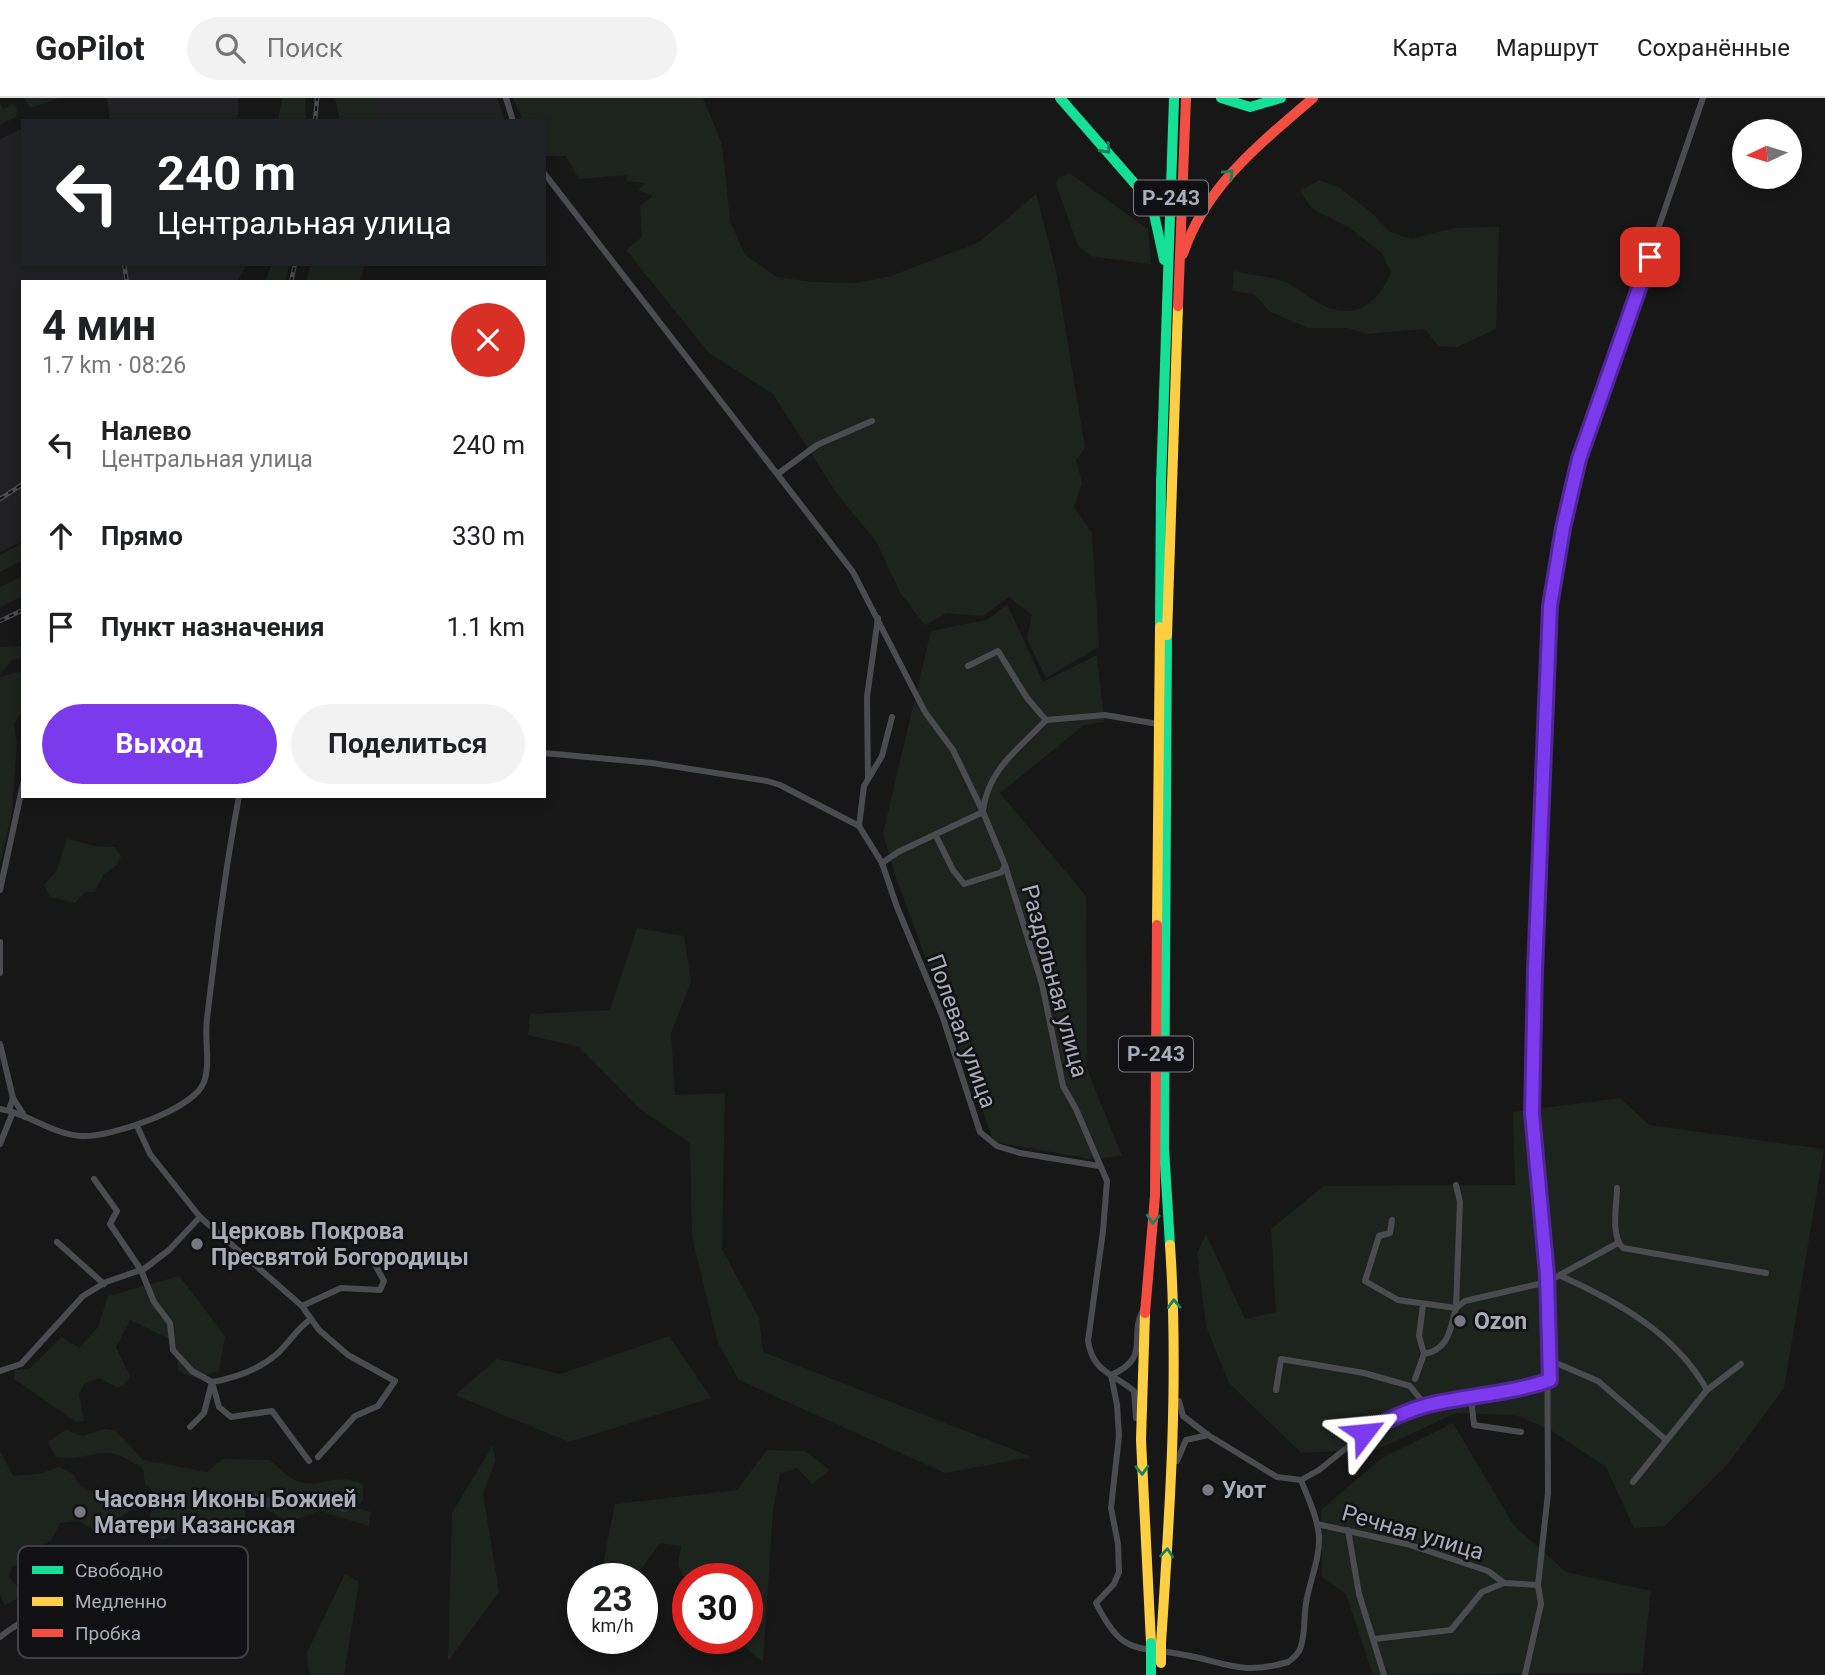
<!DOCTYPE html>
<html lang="ru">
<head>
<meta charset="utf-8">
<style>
  :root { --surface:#fff; --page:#f2f2f2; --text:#202124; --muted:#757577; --line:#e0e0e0; --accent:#7c3aed }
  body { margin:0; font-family:Roboto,sans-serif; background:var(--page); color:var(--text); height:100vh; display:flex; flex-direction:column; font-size:26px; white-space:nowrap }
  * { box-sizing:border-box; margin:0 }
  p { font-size:23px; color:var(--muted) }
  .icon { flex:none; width:38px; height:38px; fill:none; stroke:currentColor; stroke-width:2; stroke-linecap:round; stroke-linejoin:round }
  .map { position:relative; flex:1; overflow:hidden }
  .drawer { position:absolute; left:21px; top:182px; width:525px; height:518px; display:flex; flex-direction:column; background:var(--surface); border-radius:0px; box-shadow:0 4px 10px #0003 }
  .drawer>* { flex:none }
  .banner { position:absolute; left:21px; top:21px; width:525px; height:147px; border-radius:0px; box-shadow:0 4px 10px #0003; background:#202124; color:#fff; overflow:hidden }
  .needle { width:46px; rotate:266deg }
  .fabs { position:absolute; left:1732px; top:21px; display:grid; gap:14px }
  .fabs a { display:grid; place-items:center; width:70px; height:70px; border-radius:50%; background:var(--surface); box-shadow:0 4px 10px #0003; font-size:35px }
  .speed { position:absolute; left:567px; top:1465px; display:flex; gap:14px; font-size:35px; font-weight:700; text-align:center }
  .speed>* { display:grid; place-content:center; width:91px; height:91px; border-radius:50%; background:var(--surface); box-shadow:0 4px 10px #0003; line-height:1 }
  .speed small { font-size:18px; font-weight:400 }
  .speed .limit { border:10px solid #d22; background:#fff; color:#111 }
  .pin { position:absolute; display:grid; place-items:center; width:60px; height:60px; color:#fff; margin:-30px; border-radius:14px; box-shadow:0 4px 10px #0006 }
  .me { position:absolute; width:77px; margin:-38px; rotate:61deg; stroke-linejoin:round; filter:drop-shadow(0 0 5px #0008) }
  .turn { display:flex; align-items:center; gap:24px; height:147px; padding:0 21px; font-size:32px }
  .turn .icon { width:91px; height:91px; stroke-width:2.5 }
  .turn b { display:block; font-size:49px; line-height:60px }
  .round { display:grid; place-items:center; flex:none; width:74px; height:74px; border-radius:37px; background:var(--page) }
  .overview { display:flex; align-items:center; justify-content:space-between; height:119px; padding:0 21px }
  h1 { font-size:42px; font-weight:700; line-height:52px }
  .action { display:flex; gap:14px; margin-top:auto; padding:14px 21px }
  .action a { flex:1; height:80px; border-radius:42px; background:var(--accent); color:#fff; font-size:28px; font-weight:700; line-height:80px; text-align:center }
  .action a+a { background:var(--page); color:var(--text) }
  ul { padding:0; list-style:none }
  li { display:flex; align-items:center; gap:21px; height:91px; padding:0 21px }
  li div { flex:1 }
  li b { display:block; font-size:26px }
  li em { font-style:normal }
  header { display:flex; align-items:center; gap:42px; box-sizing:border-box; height:98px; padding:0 35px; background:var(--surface); border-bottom:2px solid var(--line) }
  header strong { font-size:33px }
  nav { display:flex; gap:38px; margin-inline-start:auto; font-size:24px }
  .search { width:490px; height:63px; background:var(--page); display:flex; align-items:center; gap:18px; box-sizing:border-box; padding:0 24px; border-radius:38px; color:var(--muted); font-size:26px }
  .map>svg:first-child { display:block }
  .built { fill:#212123 }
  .green { fill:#1d241e }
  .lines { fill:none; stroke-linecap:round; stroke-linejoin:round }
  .river { stroke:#2a3239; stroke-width:10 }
  .street { stroke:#4b4c50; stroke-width:6 }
  .fast { stroke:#16e098; stroke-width:10 }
  .slow { stroke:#ffcf43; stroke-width:10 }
  .jam { stroke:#f24e42; stroke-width:10 }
  .rail-casing { stroke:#4b4c4f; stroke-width:4.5 }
  .rail { stroke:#111113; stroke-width:2; stroke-dasharray:5; stroke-linecap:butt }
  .fast-bridge { stroke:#16e098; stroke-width:10 }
  .slow-bridge { stroke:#ffcf43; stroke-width:10 }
  .oneway { stroke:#14835c }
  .route-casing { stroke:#51269a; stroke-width:18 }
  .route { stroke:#7c3aed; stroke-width:12 }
  .poi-dot { fill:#757880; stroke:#111113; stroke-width:2.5 }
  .labels { text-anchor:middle; stroke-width:5; stroke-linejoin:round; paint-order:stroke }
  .shield { fill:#111113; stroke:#7b7e86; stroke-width:2 }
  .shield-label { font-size:21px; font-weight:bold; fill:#a8adb8 }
  .street-label { font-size:23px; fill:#a8adb8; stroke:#111113 }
  .poi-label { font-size:23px; font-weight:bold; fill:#a8adb8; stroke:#111113; text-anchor:start }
  .key { fill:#111113; stroke:#3e4045; stroke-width:2 }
  .key-label { font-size:19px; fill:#a8adb8 }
</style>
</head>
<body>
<header>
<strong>GoPilot</strong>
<div class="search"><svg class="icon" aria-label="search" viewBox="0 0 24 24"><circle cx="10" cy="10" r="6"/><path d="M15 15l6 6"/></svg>Поиск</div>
<nav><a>Карта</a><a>Маршрут</a><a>Сохранённые</a></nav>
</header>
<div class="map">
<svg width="1825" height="1577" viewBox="0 0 1825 1577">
  <rect width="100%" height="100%" fill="#171717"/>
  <g class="built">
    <polygon points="107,0 238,0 238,16 236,23 110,23"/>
    <polygon points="359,0 497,0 505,23 358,23"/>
    <polygon points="21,31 23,166 245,166 245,170 237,184 23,184 23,443 0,454 0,41"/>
  </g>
  <g class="green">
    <polygon points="24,0 59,0 31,10"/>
    <polygon points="282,0 305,0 306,23 278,23"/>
    <polygon points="335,0 376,0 376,23 340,23"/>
    <polygon points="513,0 703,0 722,46 730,123 745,157 777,179 811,184 857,185 891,178 979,144 1036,96 1056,173 1085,350 1076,362 1082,385 1074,409 1092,435 1099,549 1046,580 1027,541 1032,517 1009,499 983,518 947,515 925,527 901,496 876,443 837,396 773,296 709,255 626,152 642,139 640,108 653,98 638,92 645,85 626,83 627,77 579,81 566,58 544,58 544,23 523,23"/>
    <polygon points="0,4 3,11 13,6 17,10 16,19 0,27"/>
    <polygon points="1069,75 1148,131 1151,166 1090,158 1078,148 1056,86 1058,80"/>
    <path d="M1319,82l21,8 34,27 16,17 21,7 44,-11 44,-1 -3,102 -39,18 -19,-1 -13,-17 -58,5 -19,-6h-40l-39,-17 -15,-17 -22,-3 2,-20c16,4 33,5 48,10 13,4 25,16 37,22 34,19 58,2 72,-30l-9,-20 -32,-25 -38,-19 -12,-18z"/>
    <polygon points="272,166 290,166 285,184 262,184 266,181"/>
    <polygon points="311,166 365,166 359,184 306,184"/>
    <polygon points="23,445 23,462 0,474 0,457"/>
    <polygon points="23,478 23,498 0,509 0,489"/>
    <polygon points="1007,506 1043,584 1097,557 1104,624 1084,627 1000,695 1086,798 1087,971 1122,1058 1091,1061 994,1044 896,780 883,735 931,533 987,522"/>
    <polygon points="23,548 23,560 12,562 0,576 0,549"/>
    <polygon points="23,573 23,611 14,627 17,647 12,714 0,766 0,579"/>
    <polygon points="67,741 94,748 114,749 121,759 116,768 103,777 95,794 85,794 75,805 50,799 44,787 57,772"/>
    <polygon points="637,830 684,838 691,884 671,935 675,997 725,995 722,1151 759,1220 763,1254 1032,1359 945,1375 739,1282 718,1245 692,1139 690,1045 640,1011 579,949 528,937 530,916 610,912"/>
    <polygon points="1620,1000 1649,1027 1824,1051 1784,1290 1727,1367 1665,1428 1634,1430 1606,1369 1549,1331 1515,1317 1456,1315 1378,1351 1301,1355 1229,1285 1206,1228 1197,1155 1206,1136 1245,1221 1276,1214 1271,1131 1324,1088 1515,1087 1513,1014"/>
    <polygon points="179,1178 225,1238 219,1272 197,1281 178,1273 176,1244 130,1222 116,1249 130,1279 123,1288 116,1289 99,1280 84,1286 79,1296 84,1323 76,1324 14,1281 15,1272 29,1271 62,1239 79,1250 98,1229 108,1198"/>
    <polygon points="669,1238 711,1300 569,1344 455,1297 497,1261 560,1276"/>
    <polygon points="1453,1325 1514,1428 1566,1474 1651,1493 1642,1575 1373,1577 1346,1496 1322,1479 1321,1412 1382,1360"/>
    <path d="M104,1331l11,1 28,30 64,12 15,-13 48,1c9,8 20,20 32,23 23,3 40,-11 61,2v15l-6,8 14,4 -2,14 -50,-15 -30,11 -21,-12h-23l1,13 -36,7 -21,-5 -24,14 -16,-1 -3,-12 12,-30 -13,-12 -2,-15c-11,-7 -23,-16 -36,-16 -20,0 -27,8 -52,4l-7,-15 18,-12 17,6z"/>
    <polygon points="493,1347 495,1363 483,1396 499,1494 448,1563 452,1415"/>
    <polygon points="767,1352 805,1353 830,1372 812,1386 797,1370 780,1376 773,1412 763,1564 734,1540 747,1540 747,1480 688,1480 688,1488 678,1467 681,1448 660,1445 637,1477 603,1466 615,1406 737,1392"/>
    <path d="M0,1353l13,25 26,-2 20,-7 15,7c8,20 17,16 35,18 13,2 17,5 33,4l-1,10 -24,12 -16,16 -23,-13 -18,2 -9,18 -8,3 -2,7c8,11 16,22 11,36l-12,-4 -5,-12 -14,-7 -9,3 -3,10 13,15 -4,6 -13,7 -5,-10z"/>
    <polygon points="345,1476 359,1484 344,1577 309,1577 307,1555"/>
  </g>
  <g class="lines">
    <polyline class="river" points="254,1400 263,1405 279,1402 300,1406 327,1403 344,1409"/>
    <g class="street">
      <polyline points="506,0 513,23"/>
      <path d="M544,75l309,399 72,140 28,38 30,62 22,53 37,119 21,102 13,23 31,72 -4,50 -15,110c5,31 24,32 46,50l2,27"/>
      <polyline points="779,375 817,347 872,323"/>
      <polyline points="968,568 998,553 1027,600 1046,622"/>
      <polyline points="544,655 652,665 767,683 780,687 859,728 882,765 897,809 942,917 980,1034 997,1048 1020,1055 1099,1068"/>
      <polyline points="868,680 867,599 878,520"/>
      <path d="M983,712c6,-42 35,-60 63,-90l59,-5 53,9"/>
      <polyline points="859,728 864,688 882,658 892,619"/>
      <polyline points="936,738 953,772 964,786 1002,774 1005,767"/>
      <polyline points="882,765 898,754 983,714"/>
      <polyline points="0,792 23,686"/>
      <polyline points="0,844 0,875"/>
      <polyline points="0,946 13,1000 9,1012"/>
      <polyline points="13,1000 25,1019"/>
      <path d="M0,1011c28,4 51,25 81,27 27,2 113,-26 123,-54 7,-19 0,-43 3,-63 9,-75 18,-149 32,-223"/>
      <polyline points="137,1028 150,1056 200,1119 302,1208 319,1232 348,1257 395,1283 378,1308 355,1318 318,1359"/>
      <polyline points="0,1046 13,1014"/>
      <polyline points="94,1081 117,1113 110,1126 141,1172 154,1204 170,1225 173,1252 192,1273 212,1284 219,1309 231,1319 272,1313 309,1363"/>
      <path d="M1617,1090c0,17 -7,47 6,60l143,25"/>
      <polyline points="1392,1122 1390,1135 1379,1138 1365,1183 1398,1202 1456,1210 1460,1104 1456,1087"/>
      <polyline points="57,1144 104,1186"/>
      <path d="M1561,1178c57,26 114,57 146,114"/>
      <polyline points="1423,1207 1419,1238 1424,1256"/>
      <polyline points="302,1208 341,1190 380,1192 384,1183 372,1161"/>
      <polyline points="1549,1262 1598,1283 1665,1341"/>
      <polyline points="0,1273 21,1266 83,1198 106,1184 144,1171 169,1152 200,1119"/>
      <path d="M1111,1277l6,30 2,31 -8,72 7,36 1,28 -5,12 -18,19c28,56 40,41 94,53 39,8 53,19 98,6 5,-3 12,-10 13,-16 5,-15 2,-32 6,-48 4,-20 13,-41 12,-62 -2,-20 -11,-38 -18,-56"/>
      <path d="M1111,1277c42,-18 16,-39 33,-67"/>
      <path d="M1415,1281l9,-25c25,-5 26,-24 32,-46l9,-7 82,-19 71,-39"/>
      <polyline points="1276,1292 1281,1261 1364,1275 1410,1288 1426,1308"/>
      <polyline points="1471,1300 1474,1327 1521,1334"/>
      <polyline points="1179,1303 1183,1318 1208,1337 1277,1379 1301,1382 1319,1372 1365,1335 1394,1318 1428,1307 1518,1293 1550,1282"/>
      <path d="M190,1329l14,-14 8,-31c24,-4 46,-12 65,-28 13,-12 19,-25 34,-35"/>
      <polyline points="1177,1363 1186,1342 1208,1337"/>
      <polyline points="1633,1384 1707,1292 1741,1266"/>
      <polyline points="1317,1426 1407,1446 1488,1473 1504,1485 1538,1487"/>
      <polyline points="1348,1432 1359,1496 1384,1577"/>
      <path d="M0,1539c33,-27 81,-36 49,-87"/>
      <polyline points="1374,1541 1451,1532 1482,1494 1504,1485"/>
      <polyline points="1525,1577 1541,1506 1538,1487 1548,1395 1547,1177 1532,1015 1550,508 1562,430 1579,361 1703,0"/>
    </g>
    <g class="fast">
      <polyline points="1060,0 1143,95 1154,116 1164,162"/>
      <polyline points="1221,0 1250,9 1281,0"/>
      <polyline points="1160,529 1161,385 1174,0"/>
      <polyline points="1167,537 1164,1050 1170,1147"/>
      <polyline points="1151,1565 1151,1577"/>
    </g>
    <g class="slow">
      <polyline points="1167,537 1178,208"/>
      <polyline points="1157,827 1160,529"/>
      <polyline points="1145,1215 1141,1342 1151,1545"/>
      <path d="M1161,1545c9,-133 18,-265 9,-398"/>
    </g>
    <g class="jam">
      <path d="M1183,156c23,-69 77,-110 130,-156"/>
      <polyline points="1178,208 1186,0"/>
      <polyline points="1145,1215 1155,1098 1157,827"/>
    </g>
    <defs>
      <g id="rail">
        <polyline points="315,23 317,0"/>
        <polyline points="124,166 127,184"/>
        <polyline points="291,184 295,166"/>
        <polyline points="0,401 23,386"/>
        <polyline points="0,523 23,512"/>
      </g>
    </defs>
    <use href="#rail" class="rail-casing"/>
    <use href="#rail" class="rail"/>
    <polyline class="fast-bridge" points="1151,1545 1151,1565"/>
    <polyline class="slow-bridge" points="1161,1545 1161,1565"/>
  </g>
  <defs><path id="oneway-chevron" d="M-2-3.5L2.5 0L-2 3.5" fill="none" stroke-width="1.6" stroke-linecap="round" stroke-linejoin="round" transform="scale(1.75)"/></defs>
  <g class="oneway">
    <use href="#oneway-chevron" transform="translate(1106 51) rotate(48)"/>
    <use href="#oneway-chevron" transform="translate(1229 76) rotate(-44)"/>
    <use href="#oneway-chevron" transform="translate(1153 1121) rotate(94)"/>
    <use href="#oneway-chevron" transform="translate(1174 1206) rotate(-92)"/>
    <use href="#oneway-chevron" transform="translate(1142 1372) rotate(88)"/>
    <use href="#oneway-chevron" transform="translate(1167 1455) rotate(-85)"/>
  </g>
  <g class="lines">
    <defs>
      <path id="route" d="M1364,1335c21,-12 41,-22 64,-28 41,-10 82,-11 122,-25l-3,-105 -15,-162 3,-143 15,-364 13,-78 16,-69 71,-202"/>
    </defs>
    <use href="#route" class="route-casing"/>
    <use href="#route" class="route"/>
  </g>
  <g class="poi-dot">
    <circle cx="197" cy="1146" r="7"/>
    <circle cx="1460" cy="1223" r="7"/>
    <circle cx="1208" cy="1392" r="7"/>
    <circle cx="80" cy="1414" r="7"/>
  </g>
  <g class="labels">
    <g class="shield">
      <rect x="1134" y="82.5" width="74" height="35" rx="5"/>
      <rect x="1119" y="938.5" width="74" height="35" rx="5"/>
    </g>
    <g class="shield-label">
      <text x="1171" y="107">Р-243</text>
      <text x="1156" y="963">Р-243</text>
    </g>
    <g class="street-label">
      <text transform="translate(1055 883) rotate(75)" y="8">Раздольная улица</text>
      <text transform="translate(962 933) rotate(70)" y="8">Полевая улица</text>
      <text transform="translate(1413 1434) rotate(16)" y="8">Речная улица</text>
    </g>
    <g class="poi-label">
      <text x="211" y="1141">Церковь Покрова<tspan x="211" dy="26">Пресвятой Богородицы</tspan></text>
      <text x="1474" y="1231">Ozon</text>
      <text x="1222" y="1400">Уют</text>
      <text x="94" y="1409">Часовня Иконы Божией<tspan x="94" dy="26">Матери Казанская</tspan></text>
    </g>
  </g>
  <rect x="18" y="1448" width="230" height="112" rx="10" class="key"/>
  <rect x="32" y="1468" width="31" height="8" fill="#16e098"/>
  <rect x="32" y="1499" width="31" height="9" fill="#ffcf43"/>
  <rect x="32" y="1531" width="31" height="8" fill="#f24e42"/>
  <g class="key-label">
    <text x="75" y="1479">Свободно</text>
    <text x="75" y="1510">Медленно</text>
    <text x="75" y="1542">Пробка</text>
  </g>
</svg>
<div class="fabs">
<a><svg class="needle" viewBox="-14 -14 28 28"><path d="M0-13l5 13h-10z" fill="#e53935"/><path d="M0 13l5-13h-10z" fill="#757577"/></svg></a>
</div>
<div class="speed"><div>23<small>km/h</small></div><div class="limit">30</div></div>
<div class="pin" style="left:1650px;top:159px;background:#d93025"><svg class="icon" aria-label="arrive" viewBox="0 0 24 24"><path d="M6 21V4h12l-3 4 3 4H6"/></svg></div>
<svg class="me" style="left:1364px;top:1335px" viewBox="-20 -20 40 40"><path d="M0-17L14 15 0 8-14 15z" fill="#7c3aed" stroke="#fff" stroke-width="4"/></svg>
<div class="banner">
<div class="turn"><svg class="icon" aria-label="left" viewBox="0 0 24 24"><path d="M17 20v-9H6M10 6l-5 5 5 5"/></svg><div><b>240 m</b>Центральная улица</div></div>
</div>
<section class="drawer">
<div class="overview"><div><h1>4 мин</h1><p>1.7 km · 08:26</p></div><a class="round" style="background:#d93025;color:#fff"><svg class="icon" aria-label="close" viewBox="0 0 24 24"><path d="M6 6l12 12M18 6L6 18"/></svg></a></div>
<ul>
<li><svg class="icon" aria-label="left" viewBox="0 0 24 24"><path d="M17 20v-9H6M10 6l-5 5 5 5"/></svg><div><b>Налево</b><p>Центральная улица</p></div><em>240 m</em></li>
<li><svg class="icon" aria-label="ahead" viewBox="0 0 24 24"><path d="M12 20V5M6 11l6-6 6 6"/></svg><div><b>Прямо</b></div><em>330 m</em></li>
<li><svg class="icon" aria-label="arrive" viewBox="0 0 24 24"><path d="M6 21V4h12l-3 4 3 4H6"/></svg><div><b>Пункт назначения</b></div><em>1.1 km</em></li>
</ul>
<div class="action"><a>Выход</a><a>Поделиться</a></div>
</section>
</div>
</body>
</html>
